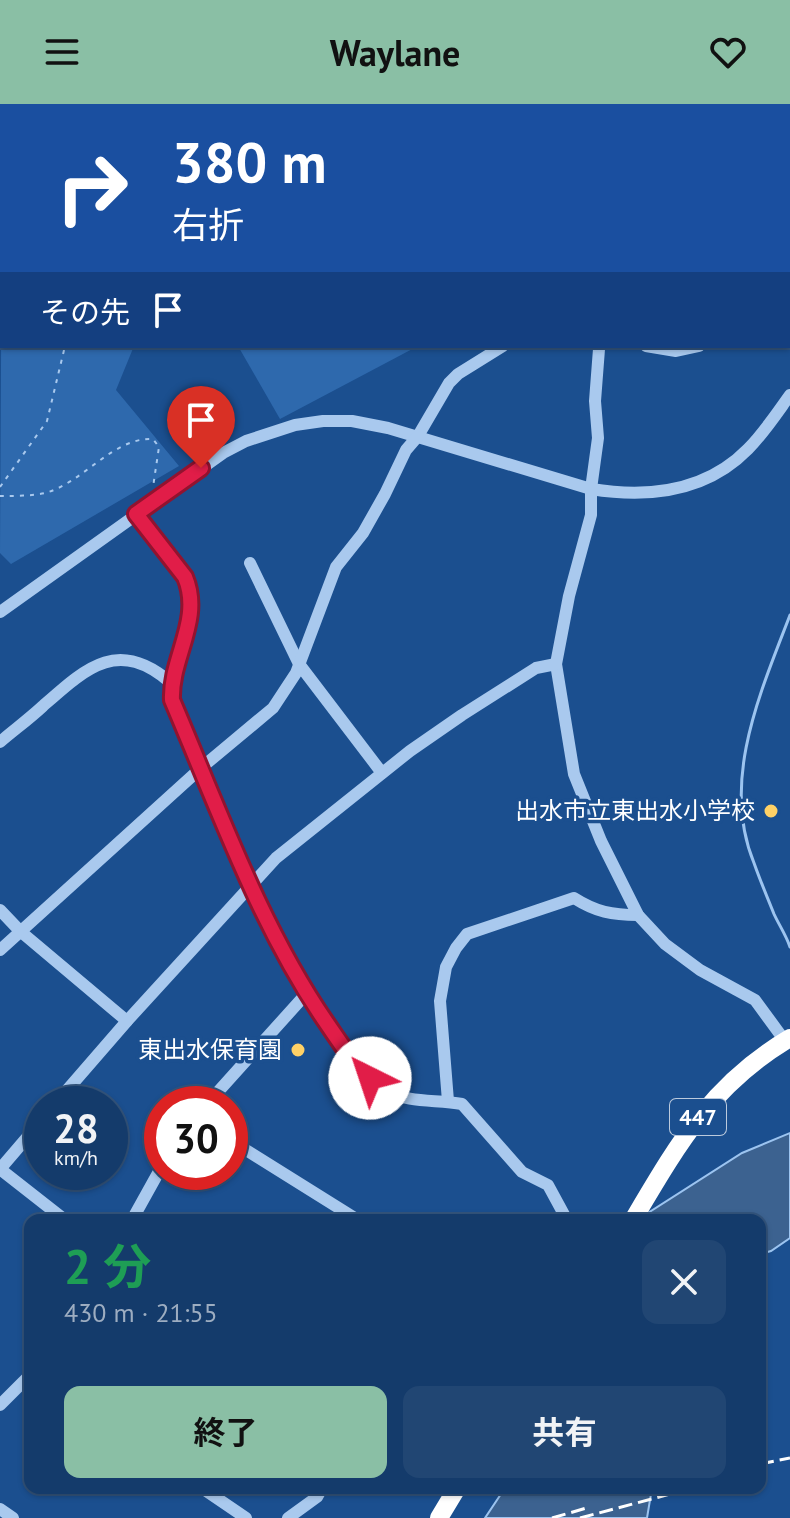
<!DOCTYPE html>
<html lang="ja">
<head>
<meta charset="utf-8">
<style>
  :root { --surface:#143b6b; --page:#214673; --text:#f1f3f6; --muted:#9dadc1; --line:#33557e; --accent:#8abfa5 }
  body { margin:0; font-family:"PT Sans","Noto Sans JP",sans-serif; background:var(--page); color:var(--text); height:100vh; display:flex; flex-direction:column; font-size:30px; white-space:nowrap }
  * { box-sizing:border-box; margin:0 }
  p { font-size:26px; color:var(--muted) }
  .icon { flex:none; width:44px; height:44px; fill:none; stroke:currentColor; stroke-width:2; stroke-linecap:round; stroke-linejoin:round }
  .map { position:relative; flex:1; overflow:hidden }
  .panel { position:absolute; left:24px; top:1110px; width:742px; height:280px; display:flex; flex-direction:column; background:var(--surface); border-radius:16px; box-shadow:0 2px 6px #0004,0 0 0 2px var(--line) }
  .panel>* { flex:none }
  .banner { position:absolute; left:0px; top:0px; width:790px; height:244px; box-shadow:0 2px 6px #0004,0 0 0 2px var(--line); background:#1a4fa0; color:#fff; overflow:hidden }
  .speed { position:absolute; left:24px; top:982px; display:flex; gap:16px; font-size:40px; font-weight:700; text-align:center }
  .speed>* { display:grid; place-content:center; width:104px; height:104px; border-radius:50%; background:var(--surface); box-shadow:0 2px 6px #0004,0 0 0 2px var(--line); line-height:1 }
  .speed small { font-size:20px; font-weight:400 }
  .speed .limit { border:12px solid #d22; background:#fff; color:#111 }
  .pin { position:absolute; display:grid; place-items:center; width:68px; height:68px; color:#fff; margin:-82px -34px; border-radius:50% 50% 50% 0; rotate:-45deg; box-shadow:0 0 8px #0007 }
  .pin .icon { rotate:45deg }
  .me { position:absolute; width:88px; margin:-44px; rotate:319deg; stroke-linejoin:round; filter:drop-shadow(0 0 6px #0008) }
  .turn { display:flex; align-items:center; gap:28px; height:168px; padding:0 40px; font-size:36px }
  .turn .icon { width:104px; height:104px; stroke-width:2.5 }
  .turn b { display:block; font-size:56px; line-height:68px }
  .then { display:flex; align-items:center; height:76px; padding:0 40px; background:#0003; gap:16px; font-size:30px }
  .round { display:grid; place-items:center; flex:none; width:84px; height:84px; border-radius:16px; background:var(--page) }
  .head { display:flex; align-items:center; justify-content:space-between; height:136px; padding:0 40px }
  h1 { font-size:48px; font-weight:700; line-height:60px; color:#1e9e55 }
  .primary-button { display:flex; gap:16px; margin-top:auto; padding:16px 40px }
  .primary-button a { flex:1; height:92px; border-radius:16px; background:var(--accent); color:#111; font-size:32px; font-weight:700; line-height:92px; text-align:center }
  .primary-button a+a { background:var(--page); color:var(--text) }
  header { display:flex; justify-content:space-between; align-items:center; height:104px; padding:0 40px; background:var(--accent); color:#111; font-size:36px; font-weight:700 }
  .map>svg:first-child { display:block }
  .green { fill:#2e69ad }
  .water { fill:#3c6290; stroke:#9cc4f0; stroke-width:2 }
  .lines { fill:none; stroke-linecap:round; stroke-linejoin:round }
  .stream { stroke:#9cc4f0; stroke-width:3 }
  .path { stroke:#a9c9ee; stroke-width:2; stroke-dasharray:4 6; stroke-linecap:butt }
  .minor { stroke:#a9c9ee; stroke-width:12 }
  .highway { stroke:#fff; stroke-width:18 }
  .rail { stroke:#fff; stroke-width:3; stroke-dasharray:14 6; stroke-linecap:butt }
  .route-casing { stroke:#92132f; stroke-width:20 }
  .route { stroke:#e11d48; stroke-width:14 }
  .poi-dot { fill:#ffd166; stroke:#1b4f8f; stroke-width:3 }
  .labels { text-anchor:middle; stroke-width:7; stroke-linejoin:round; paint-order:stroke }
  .shield { fill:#1b4f8f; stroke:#bbcadd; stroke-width:2 }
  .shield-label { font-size:22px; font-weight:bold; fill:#fff }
  .poi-label { font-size:24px; fill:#fff; stroke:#1b4f8f; text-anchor:end }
</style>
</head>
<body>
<header><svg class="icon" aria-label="menu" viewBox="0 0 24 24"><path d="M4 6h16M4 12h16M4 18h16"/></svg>Waylane<svg class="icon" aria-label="heart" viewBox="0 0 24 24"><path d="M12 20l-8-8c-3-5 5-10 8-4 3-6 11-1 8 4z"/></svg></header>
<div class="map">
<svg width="790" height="1414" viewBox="0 0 790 1414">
  <rect width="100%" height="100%" fill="#1b4f8f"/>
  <g class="green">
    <polygon points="409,0 790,0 790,159 788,160 788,2"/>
    <polygon points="2,74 2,242 134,242 116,286 179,362 11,460 0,449"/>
    <polygon points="238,242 418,242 280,315"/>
  </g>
  <g class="water">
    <polygon points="790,1029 790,1134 771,1147 760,1150 760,1116 645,1116 648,1109 742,1049"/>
    <polygon points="505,1384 652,1384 647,1414 485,1414"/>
  </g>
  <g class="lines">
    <path class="stream" d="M790,511c-29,76 -70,166 -36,248 6,17 13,34 20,51 5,11 12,21 16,33"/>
    <g class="path">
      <polyline points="189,0 190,2"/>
      <polyline points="587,0 588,2"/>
      <polyline points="0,383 47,317 65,242"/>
      <path d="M0,392c14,0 31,0 45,-3 38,-10 68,-56 108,-54l6,8 -6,40"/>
    </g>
    <g class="minor">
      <polyline points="788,222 790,222"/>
      <polyline points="646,242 676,247 699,242"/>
      <polyline points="599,245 595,297 598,334 591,385 591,411 569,492 556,560 574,670 601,737 638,811 665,840 700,866 755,896 785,937"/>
      <path d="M136,410l49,63c18,43 -15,81 -13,123 49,113 90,230 160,331 15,21 29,46 53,59 25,14 50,9 77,14l60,68 26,13 19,35"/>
      <polyline points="250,459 299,560 382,669"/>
      <path d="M0,508l223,-159 23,-12 49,-16 28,-4h29l36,7 203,61c56,9 115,3 157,-40 16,-16 29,-36 42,-54"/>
      <path d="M0,638c14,-12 29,-23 43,-36 43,-38 75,-69 128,-23"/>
      <polyline points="0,806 20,827 127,917"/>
      <polyline points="0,846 201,664 273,604 296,569 336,463 363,429 385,390 406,346 418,332 449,279 458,270 503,242"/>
      <path d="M448,997l-8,-100 6,-34 10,-19 11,-14 107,-36c22,14 38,17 64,17"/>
      <polyline points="55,1000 127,917 276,754 410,647 462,611 536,564 556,560"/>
      <polyline points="207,1000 306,890"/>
      <polyline points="230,1036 358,1116"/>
      <polyline points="0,1065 65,1116"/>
      <polyline points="0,1065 42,1016"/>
      <polyline points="132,1116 162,1062"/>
      <polyline points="0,1301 30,1271"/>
      <polyline points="202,1384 246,1414"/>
      <polyline points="0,1405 13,1414"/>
      <polyline points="288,1414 317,1393 322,1384"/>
    </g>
    <g class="highway">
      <path d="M633,1116c45,-76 79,-136 157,-182"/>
      <polyline points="439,1414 457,1384"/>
    </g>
    <g class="rail">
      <polyline points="760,1360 790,1354"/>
      <polyline points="552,1414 590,1403"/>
      <polyline points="580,1414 693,1384"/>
    </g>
  </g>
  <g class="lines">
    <defs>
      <path id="route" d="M201,364l-65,46 49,63c18,43 -15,81 -13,123 47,110 88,227 156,325 13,19 25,38 42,53"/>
    </defs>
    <use href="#route" class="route-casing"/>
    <use href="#route" class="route"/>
  </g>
  <g class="poi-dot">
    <circle cx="771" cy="707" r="8"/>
    <circle cx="298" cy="946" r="8"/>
  </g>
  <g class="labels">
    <rect class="shield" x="670" y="995" width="56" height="36" rx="6"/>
    <g class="shield-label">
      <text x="698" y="1021">447</text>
    </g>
    <g class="poi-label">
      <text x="755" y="715">出水市立東出水小学校</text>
      <text x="282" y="954">東出水保育園</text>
    </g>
  </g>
</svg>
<div class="speed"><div>28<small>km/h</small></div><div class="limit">30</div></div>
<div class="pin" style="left:201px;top:364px;background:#d93025"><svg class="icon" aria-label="arrive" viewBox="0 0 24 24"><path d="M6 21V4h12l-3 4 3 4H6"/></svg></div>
<svg class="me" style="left:370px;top:974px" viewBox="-20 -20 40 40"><circle r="19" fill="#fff"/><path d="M0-13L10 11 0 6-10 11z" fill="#e11d48"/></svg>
<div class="banner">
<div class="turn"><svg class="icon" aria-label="right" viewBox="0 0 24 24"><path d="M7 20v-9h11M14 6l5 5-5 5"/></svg><div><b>380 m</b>右折</div></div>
<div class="then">その先<svg class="icon" aria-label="arrive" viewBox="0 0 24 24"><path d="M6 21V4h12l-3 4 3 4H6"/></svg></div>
</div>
<section class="panel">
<div class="head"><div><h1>2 分</h1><p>430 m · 21:55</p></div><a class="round"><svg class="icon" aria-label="close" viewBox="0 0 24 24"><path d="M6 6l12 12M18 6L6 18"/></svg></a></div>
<div class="primary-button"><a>終了</a><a>共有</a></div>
</section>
</div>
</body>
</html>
